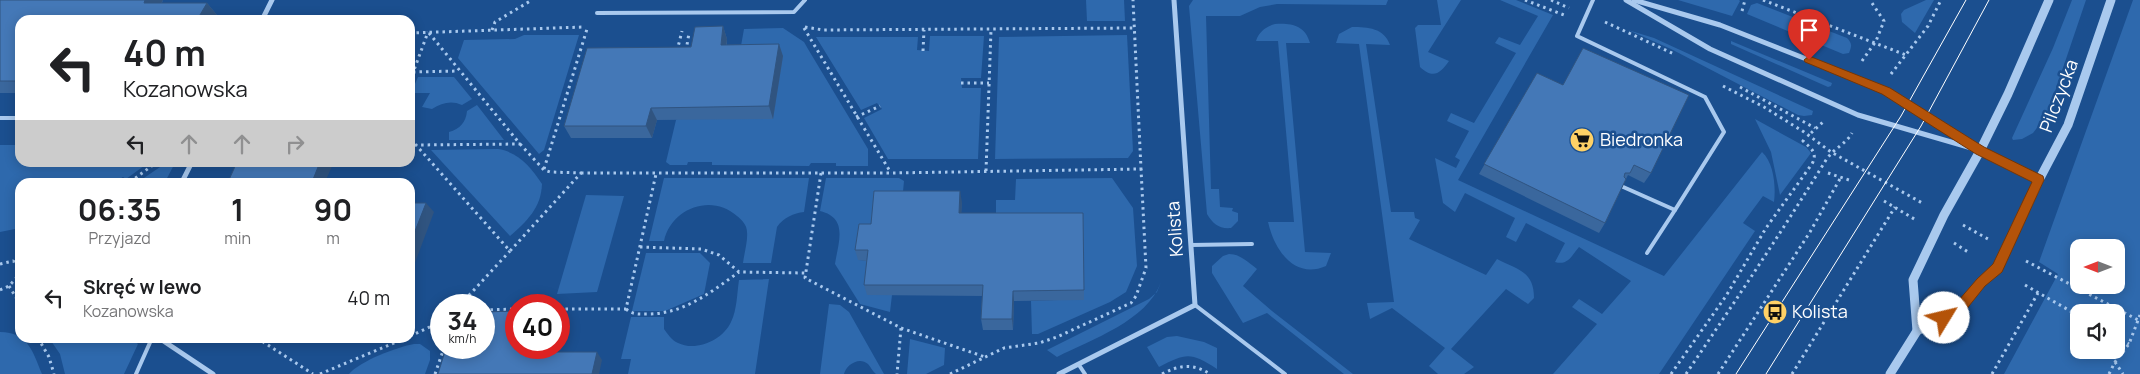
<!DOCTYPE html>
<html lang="pl">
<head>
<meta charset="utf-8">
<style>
  :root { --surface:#fff; --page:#f6f6f6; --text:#202124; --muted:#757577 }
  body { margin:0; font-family:Manrope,sans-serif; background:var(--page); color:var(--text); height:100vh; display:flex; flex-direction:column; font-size:19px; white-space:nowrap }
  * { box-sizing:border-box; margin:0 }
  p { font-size:16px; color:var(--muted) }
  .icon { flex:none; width:28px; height:28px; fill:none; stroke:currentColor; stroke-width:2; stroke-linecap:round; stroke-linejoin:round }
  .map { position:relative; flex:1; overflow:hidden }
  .side { position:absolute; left:15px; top:178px; width:400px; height:165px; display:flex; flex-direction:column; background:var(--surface); border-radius:15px; box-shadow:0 2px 12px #0003 }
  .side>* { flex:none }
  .banner { position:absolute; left:15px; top:15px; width:400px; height:152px; border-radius:15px; box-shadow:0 2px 12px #0003; background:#fff; color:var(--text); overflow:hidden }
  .needle { width:32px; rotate:270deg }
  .buttons { position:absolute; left:2070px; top:239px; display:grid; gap:10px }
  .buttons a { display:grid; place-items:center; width:55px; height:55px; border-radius:10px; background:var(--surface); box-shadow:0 2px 12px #0003; font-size:25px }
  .speed { position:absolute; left:430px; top:294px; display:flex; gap:10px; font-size:25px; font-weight:700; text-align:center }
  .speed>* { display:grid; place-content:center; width:65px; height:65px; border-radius:50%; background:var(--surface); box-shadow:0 2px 12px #0003; line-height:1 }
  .speed small { font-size:12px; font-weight:400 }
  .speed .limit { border:8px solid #d22; background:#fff; color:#111 }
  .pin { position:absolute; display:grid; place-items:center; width:42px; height:42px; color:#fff; margin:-51px -21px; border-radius:50% 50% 50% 0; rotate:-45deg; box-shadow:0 0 5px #0007 }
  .pin .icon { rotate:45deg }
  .me { position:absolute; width:55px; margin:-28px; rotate:54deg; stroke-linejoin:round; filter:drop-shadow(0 0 4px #0008) }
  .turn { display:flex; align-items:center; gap:18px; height:105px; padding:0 25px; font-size:22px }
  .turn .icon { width:65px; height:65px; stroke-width:2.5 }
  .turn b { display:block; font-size:35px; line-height:42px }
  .lanes { display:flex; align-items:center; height:48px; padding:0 25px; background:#0003; justify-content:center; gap:25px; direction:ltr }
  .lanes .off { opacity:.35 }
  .eta { display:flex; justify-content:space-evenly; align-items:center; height:85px; text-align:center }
  .eta b { font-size:30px; font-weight:700; line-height:35px }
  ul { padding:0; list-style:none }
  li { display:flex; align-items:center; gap:15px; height:70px; padding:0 25px }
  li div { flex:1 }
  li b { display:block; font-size:19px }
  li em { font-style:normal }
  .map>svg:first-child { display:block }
  .green { fill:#2e69ad; fill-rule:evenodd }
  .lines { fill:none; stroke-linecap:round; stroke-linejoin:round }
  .path { stroke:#a9c9ee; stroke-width:3; stroke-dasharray:2.5 4; stroke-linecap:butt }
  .service { stroke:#a9c9ee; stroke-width:4 }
  .minor { stroke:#a9c9ee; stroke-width:5 }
  .tertiary { stroke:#a9c9ee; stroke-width:9 }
  .tram { stroke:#fff; stroke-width:1 }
  .wall { fill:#3a679d }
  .shaded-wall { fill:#305480 }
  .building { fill:#4478b7; stroke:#305480 }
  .route { fill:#b45309; stroke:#753606 }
  .labels { text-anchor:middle; stroke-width:5; stroke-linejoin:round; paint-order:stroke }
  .street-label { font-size:18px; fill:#fff; stroke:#1b4f8f }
  .poi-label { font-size:18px; fill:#fff; stroke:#1b4f8f; text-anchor:start }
</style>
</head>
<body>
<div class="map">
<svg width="2140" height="374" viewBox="0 0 2140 374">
  <rect width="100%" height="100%" fill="#1b4f8f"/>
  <g class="green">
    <polygon points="1086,0 1124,0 1125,21 1087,21"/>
    <path d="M1193,0h195l-2,5h-4l-105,-1 -17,3 -20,9h-34l5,173h8l1,18 13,1 -1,3 6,2v8l-7,7c-12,1 -18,-4 -24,-14l-18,-208z"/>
    <path d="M1437,0h24l-33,52 21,9c-9,13 -16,18 -29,6l-5,-39 3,-3h23z"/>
    <path d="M1500,0h16l37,15 -95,165 206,96 98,-124c12,11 14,35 12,50l-11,-6 -20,27 12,8 -96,143h-106l44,-50 -25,-17 7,-8 23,15 29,-33 -52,-34c-7,8 -11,19 -24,15l10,-19 -39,-20 -10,19 -10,-5 9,-19 -50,-25 -10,19 -12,-9 -8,-45 21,10 4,-8 -5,-3 14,-26 -22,-10 4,-8 23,10 42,-70 -21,-10 4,-6 21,8 18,-29z"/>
    <polygon points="1678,0 1739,0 1740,1 1732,16"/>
    <polygon points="1926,0 1934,0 1915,33 1902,22 1901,14 1904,10"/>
    <polygon points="2072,0 2086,0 2047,115 2033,133 2022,139 2013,140 2012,138 2053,48"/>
    <path d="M2133,0h7v374h-136l54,-100 -19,-12zM2079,248h37v37h-37zM2079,312h37v38h-37z"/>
    <path d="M1757,3l90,35c5,5 5,8 2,15l-6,1 -96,-40 4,-9z"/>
    <path d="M1275,24c16,-1 30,1 35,19h-24l19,209 26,1 -5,13c-32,14 -52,-17 -58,-44h26l-16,-181h-22c3,-9 9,-14 19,-17z"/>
    <path d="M1352,27c16,0 32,1 38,18l-24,-1 25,168h23l1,6 5,2 -11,19 77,36 11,-16c21,11 37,12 37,39l-6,6 -22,-15 -55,60 23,18 -10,7h-26l-9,-8 16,-18 -53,-40 -22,11 -3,-16 27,-1 -35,-258 -23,-1 3,-9z"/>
    <polygon points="783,28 804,42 808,49 868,149 868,166 836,166 836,163 811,163 809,166 712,165 712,162 688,162 687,165 670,165 666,162 676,120 739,57 744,29"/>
    <polygon points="1628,30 1654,38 1813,111 1812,115 1804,116 1798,115 1671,49"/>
    <polygon points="524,35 579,35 544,150 539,154 458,58 464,40 515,39"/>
    <polygon points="1127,35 1133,151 1128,158 995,159 999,37"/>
    <polygon points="930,36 984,36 981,78 961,78 962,88 981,88 978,159 888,159 864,118 882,109 877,103 861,110 816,37 918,37 917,50 929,51"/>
    <polygon points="1731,41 1832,83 1831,86 1828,87 1731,44"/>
    <path d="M418,77h36l18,22 -10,6c-11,-5 -20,-2 -30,4l-10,-2 8,-14h-19z"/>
    <path d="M477,105l27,35h-55v-8c11,-3 17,-10 18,-21z"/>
    <polygon points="1755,119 1806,147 1811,153 1780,195 1771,152"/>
    <polygon points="0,145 20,145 20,162 148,163 126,179 123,177 115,182 20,182 20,228 0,232"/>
    <path d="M498,149c20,3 33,18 44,35 -1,24 -15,37 -32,52l-79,-86z"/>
    <polygon points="166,163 175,163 165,182 138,182"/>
    <path d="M664,178h145l-5,34c-10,1 -21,6 -27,15l-6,36h-28c1,-9 5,-22 4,-31 0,-7 -5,-12 -10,-16 -25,-23 -66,-8 -73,25h-15z"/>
    <path d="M826,178h73l5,3 -2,21 -28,33 -15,25 12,1 -4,34h25l-2,17 -30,-8 -25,-40c3,-21 14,-46 -15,-53z"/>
    <polygon points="1112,178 1133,208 1137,266 1126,292 1110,302 1038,334 1032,334 1031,301 1084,299 996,224 996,200 1015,200 1016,179"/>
    <polygon points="586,195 624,196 597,292 557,294"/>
    <polygon points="646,253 700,253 710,263 704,294 665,311 632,311"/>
    <path d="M1229,254c11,0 19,8 28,15l-14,17 29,25 81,63h-9l-77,-61 -24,10 -31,-50v-7l11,-10z"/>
    <path d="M769,279l-14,95h-127l3,-15h-10l10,-42h33v12c4,5 7,11 14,14 18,9 45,-3 53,-21 6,-12 6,-29 8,-42z"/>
    <path d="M1161,282c-14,39 -69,57 -104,75l-10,-7 102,-51 8,-7z"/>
    <path d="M829,304l11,1 9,7 35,62h-8c-4,-3 -5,-7 -8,-10 -9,-8 -22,1 -24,10h-24z"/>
    <path d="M0,332c28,0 33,20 42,42h-42z"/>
    <path d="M1177,336l27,6 13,6v21c-27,-17 -30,-16 -58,-2l-12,-20 20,-10z"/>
    <polygon points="49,338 131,338 138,344 124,374 65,374 60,354"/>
    <polygon points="910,339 945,348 944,365 926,374 907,374"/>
    <path d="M414,344h6l10,7v9l-5,14h-76c11,-13 48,-27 65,-30z"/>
  </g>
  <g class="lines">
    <g class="path">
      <polyline points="1525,0 1564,15"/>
      <polyline points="1551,0 1569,8"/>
      <polyline points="1763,0 1906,55"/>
      <polyline points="1742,11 1745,0"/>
      <polyline points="1605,22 1674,54"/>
      <polyline points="805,27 823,30 1134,28"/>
      <polyline points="804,28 891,173"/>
      <polyline points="492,30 495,22 532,0"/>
      <polyline points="410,33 584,27"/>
      <polyline points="429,33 520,144"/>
      <polyline points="677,51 682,31"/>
      <polyline points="686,51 689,33"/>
      <polyline points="923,51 924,30"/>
      <polyline points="1862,61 1876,41 1884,21 1870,0"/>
      <polyline points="413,72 458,71"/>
      <polyline points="1891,74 1928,26 1941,0"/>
      <polyline points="410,81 428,32"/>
      <polyline points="961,83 989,83"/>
      <polyline points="1723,86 1764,107 1804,132 1831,152 1924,204"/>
      <polyline points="1740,87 1815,128"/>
      <polyline points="856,117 880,106"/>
      <polyline points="1811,133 1823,122"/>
      <polygon points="520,144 544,170 550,172 581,173 510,251 416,145"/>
      <polyline points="410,145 416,145"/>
      <polyline points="544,169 587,29"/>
      <polyline points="986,171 991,30"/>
      <polyline points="581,173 891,173 1141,169 1133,0"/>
      <polyline points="821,173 805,278 901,328 897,374"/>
      <polyline points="1828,173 1849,180"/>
      <polyline points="130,182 157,162"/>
      <polyline points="1884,201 1916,220"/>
      <polyline points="1963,225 1988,239"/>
      <polyline points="1954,243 1968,252"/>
      <polyline points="640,247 701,249 719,255 739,272 806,273"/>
      <polyline points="2026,261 2140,321"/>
      <polyline points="0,264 13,261 20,265"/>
      <polyline points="2025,285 2079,316"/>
      <polyline points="9,286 20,304"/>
      <polyline points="0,290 9,286 20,274"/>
      <polyline points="460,305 510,251"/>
      <polyline points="559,309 626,309 656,174"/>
      <path d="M626,309c7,6 13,5 22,5 36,0 63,-22 91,-42"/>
      <polyline points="484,310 516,309"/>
      <polyline points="901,328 985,357"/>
      <polyline points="410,336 441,322"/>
      <polyline points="2116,337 2129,344"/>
      <polyline points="38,338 49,357 54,374"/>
      <polyline points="257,338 313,374"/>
      <polyline points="2115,362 2123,374"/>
      <polyline points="320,374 406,338"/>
      <polyline points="435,374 444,348"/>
      <polyline points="950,374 1004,348 1039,343 1057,337 1131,303 1136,296 1146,268 1141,169"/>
      <path d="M1162,374c17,-9 31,-11 48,0"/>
      <path d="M1671,374l55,-78 40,-68 46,-64c6,-11 -1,-16 -9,-23l3,-3"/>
      <path d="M1686,374c48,-71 95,-141 140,-214 7,-11 20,-16 26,-27"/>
      <polyline points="1718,374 1810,232 1841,177"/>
      <polyline points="1792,374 1895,207"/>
      <polyline points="1992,374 2038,293"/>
      <polyline points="2109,374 2115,362 2129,344 2140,315"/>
    </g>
    <g class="service">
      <polyline points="1593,0 1577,36 1705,97 1724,132 1675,210 1621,186"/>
      <polyline points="597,13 794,12 805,0"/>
      <polyline points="0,118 20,118"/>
      <polyline points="1191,245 1252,244"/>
      <polyline points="1647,253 1675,210"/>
      <polyline points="1195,305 1285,374"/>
      <polyline points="1079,365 1085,374"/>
      <polyline points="136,374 152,338"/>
    </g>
    <g class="minor">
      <polyline points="1626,0 1710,49 1858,115 1975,149"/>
      <polyline points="1634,0 1720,25 1875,86 1980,151 2039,180"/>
      <polyline points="262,20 272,0"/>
      <polyline points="182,182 192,162"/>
      <polyline points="159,338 213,374"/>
      <polyline points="1059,374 1195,305 1174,0"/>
    </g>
    <g class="tertiary">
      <polyline points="1917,331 1913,280 1944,215 1980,151 2008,94 2049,0"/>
      <polyline points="1890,374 1917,331 1957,312 1981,283 1998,268 2039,180 2068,125 2111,0"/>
    </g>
    <g class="tram">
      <polyline points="1736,374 1901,116 1966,0"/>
      <polyline points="1766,374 1921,126 1989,0"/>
    </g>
  </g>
  <g class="wall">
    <polygon points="0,0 163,0 162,3 207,3 217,15 214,20 20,20 20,93 0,93"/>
    <polygon points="723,26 727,39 727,45 783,56 773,119 657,120 652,138 571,138 564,126"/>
    <polygon points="1537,73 1651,173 1644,183 1628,175 1626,179 1605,223 1599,233 1479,174"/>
    <polygon points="962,202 961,213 1084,290 1084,300 1014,301 1013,330 983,330 981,319 982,296 867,295 864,285 867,261 858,260 855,250 871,224"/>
  </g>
  <g class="shaded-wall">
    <polygon points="145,0 163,0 155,15 144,3"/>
    <polygon points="207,3 217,15 214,20 197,20"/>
    <polygon points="723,26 727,39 725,58 721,45"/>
    <polygon points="779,44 783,56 773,119 769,106"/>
    <polygon points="651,108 657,120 652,138 646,126"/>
    <polygon points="320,162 334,162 325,182 312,182"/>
    <polygon points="960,191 962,202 961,224 959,213"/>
    <polygon points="426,203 434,212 410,276 410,244"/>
    <polygon points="1013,291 1014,301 1013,330 1012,319"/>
    <polygon points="538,348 546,348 543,360 537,352"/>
    <polygon points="597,352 602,360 599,374 592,374"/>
  </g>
  <g class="building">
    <polygon points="0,0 145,0 144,3 207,3 197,20 20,20 20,81 0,81"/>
    <polygon points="723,26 721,45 779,44 769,106 651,108 646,126 564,126 587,48 691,47 695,27"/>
    <polygon points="1583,48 1689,95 1651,173 1634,165 1630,173 1625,173 1624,177 1626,179 1605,223 1484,164 1537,73 1563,85"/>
    <polygon points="237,162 320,162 312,182 228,182"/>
    <polygon points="874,191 960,191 959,213 1083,213 1084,290 1013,291 1012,319 981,319 983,285 864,285 868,250 855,250 859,224 871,224"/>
    <polygon points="410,203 426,203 410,244"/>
    <polygon points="516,311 516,348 538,348 537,352 597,352 592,374 438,374 446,348 484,348 484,312"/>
  </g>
  <polygon class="route" points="1809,56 1890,88 1984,147 2043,176 2044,180 2002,272 1985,286 1961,316 1944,324 1939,322 1937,318 1939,315 1952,308 1977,279 1993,264 2032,182 1976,154 1882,94 1805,62 1804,60"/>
  <defs>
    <symbol id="supermarket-disc" viewBox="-11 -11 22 22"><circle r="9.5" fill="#ffd166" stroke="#1b4f8f"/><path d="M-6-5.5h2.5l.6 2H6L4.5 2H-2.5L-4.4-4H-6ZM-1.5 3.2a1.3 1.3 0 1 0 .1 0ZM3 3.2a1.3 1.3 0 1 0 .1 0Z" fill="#111"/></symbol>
    <symbol id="bus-disc" viewBox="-11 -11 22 22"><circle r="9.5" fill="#ffd166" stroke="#1b4f8f"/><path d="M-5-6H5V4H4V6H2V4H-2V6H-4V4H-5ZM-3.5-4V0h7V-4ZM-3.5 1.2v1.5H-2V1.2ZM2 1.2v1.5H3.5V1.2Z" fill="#111"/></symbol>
  </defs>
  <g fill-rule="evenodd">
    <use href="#supermarket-disc" x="1568" y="126" width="28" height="28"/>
    <use href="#bus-disc" x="1761" y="298" width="28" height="28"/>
  </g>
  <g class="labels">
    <g class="street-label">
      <text transform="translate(2059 96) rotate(-69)" y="6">Pilczycka</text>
      <text transform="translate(1175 229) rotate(-94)" y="6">Kolista</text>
    </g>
    <g class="poi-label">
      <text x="1600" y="146">Biedronka</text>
      <text x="1792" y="318">Kolista</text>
    </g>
  </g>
</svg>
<div class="buttons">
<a><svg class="needle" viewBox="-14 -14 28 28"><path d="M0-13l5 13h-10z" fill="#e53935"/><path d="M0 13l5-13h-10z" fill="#757577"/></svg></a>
<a><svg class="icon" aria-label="sound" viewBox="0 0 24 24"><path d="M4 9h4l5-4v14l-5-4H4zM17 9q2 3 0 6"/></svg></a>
</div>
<div class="speed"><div>34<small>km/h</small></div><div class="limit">40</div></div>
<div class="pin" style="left:1809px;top:60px;background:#d93025"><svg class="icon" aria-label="arrive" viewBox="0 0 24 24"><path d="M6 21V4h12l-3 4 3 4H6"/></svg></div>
<svg class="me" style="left:1944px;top:318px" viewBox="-20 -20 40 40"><circle r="19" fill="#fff"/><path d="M0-13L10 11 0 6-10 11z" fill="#b45309"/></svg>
<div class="banner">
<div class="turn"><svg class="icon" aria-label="left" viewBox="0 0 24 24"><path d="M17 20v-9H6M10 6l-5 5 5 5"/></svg><div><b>40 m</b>Kozanowska</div></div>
<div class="lanes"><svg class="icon" aria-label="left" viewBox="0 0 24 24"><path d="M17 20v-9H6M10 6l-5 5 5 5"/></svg><svg class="icon off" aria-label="ahead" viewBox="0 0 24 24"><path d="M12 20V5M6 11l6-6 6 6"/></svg><svg class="icon off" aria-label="ahead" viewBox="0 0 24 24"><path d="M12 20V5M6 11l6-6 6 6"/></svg><svg class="icon off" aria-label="right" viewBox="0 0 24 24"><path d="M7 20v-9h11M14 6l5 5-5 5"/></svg></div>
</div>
<section class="side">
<div class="eta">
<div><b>06:35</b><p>Przyjazd</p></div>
<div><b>1</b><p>min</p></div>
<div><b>90</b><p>m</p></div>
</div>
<ul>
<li><svg class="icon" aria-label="left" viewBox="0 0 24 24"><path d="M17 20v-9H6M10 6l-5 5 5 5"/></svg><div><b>Skręć w lewo</b><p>Kozanowska</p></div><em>40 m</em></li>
</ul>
</section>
</div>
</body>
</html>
